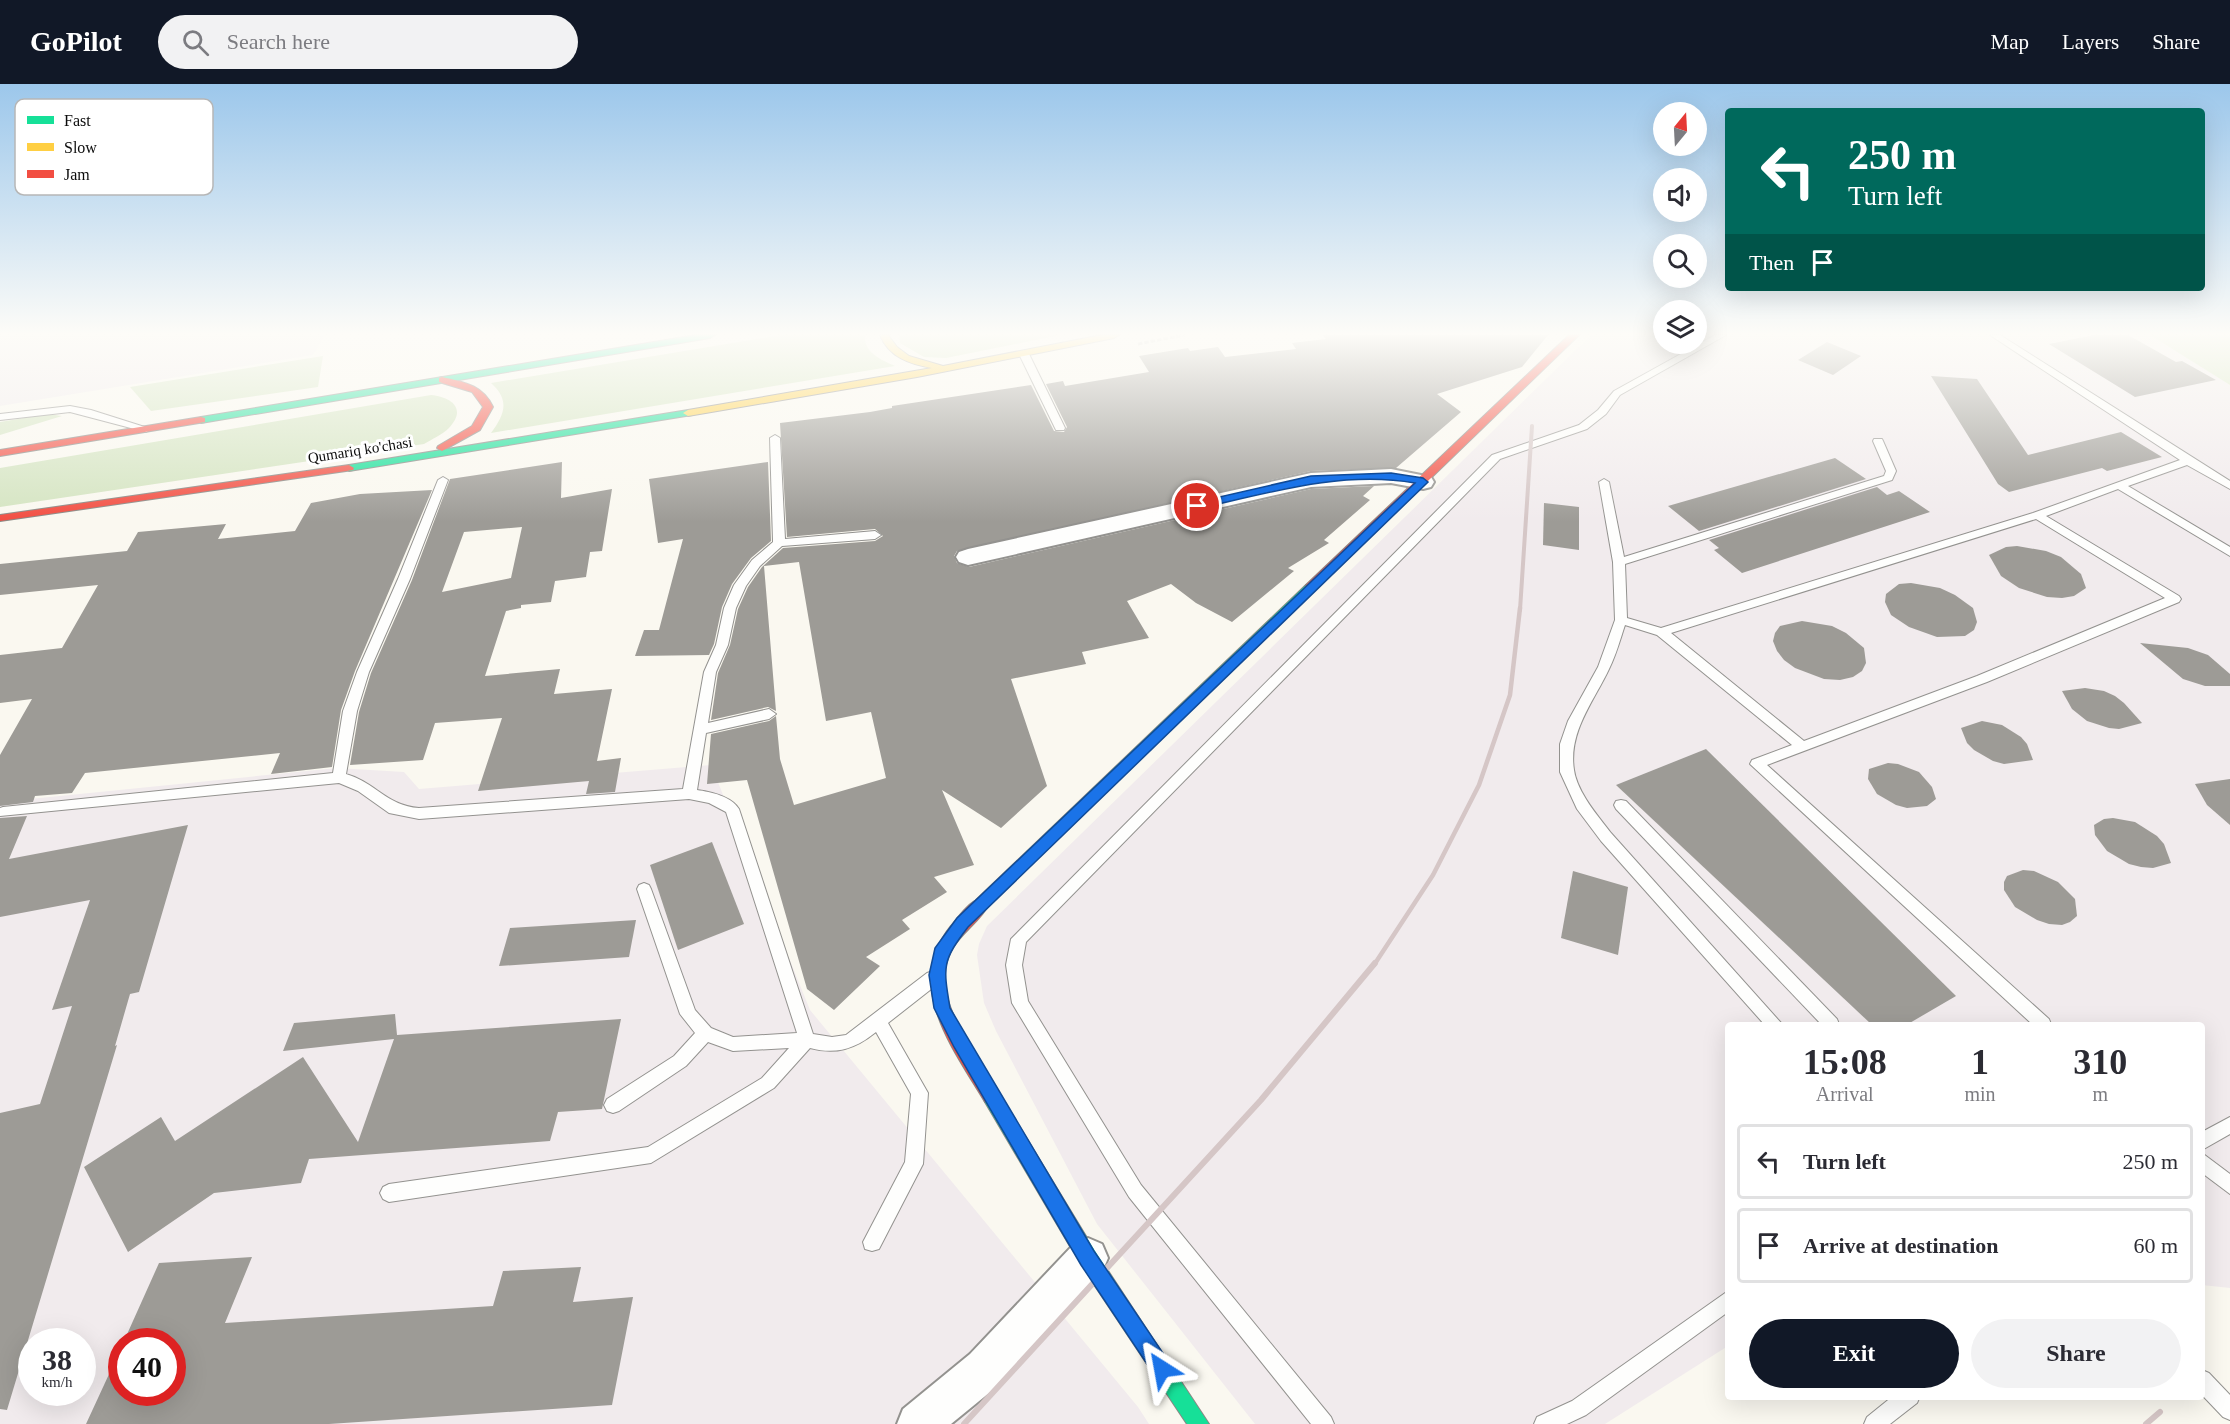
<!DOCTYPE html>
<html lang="en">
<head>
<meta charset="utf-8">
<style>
  :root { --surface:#fff; --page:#f2f2f3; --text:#2b2b33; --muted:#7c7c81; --line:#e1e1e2; --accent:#111827 }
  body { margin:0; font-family:"Times New Roman",serif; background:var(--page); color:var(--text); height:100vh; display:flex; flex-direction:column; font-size:22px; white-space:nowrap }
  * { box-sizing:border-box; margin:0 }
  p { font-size:20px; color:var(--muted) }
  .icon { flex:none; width:33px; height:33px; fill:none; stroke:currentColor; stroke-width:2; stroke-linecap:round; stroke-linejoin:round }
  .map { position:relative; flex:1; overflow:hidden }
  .details { position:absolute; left:1725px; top:938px; width:480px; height:378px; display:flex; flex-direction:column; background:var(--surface); border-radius:6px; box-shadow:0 6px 24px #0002 }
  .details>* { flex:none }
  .banner { position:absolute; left:1725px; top:24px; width:480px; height:183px; border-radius:6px; box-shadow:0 6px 24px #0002; background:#00695c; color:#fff; overflow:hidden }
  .needle { width:39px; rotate:18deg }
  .controls { position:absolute; left:1653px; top:18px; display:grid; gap:12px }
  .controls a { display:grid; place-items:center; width:54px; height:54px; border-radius:50%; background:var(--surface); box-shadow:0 6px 24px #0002; font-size:30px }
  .speed { position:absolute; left:18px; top:1244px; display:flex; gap:12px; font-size:30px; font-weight:700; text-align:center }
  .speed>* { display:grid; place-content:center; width:78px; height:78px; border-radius:50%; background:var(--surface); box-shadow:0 6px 24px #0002; line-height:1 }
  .speed small { font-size:15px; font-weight:400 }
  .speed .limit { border:9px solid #d22; background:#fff; color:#111 }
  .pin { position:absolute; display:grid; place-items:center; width:51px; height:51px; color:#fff; margin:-26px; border:3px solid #fff; border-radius:50%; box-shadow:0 2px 6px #0007 }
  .me { position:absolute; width:66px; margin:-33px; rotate:326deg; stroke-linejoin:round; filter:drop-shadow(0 0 4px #0008) }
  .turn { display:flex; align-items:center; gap:21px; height:126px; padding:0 24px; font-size:27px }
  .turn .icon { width:78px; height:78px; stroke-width:2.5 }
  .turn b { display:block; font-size:42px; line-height:51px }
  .then { display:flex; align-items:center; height:57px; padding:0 24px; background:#0003; gap:12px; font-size:22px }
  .eta { display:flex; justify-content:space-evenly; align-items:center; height:102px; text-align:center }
  .eta b { font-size:36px; font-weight:800; line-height:42px }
  .primary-button { display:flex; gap:12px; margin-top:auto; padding:12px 24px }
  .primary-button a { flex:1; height:69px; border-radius:36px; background:var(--accent); color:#fff; font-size:24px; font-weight:800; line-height:69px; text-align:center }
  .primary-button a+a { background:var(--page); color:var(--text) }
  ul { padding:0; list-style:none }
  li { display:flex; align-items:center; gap:18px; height:75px; margin:0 12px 9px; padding:0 12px; border:3px solid var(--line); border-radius:6px }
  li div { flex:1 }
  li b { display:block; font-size:22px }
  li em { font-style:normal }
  header { display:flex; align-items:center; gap:36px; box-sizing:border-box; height:84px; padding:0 30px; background:var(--accent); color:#fff }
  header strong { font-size:28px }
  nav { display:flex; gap:33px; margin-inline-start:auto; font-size:21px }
  .search { width:420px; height:54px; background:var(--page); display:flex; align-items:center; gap:15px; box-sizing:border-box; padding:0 21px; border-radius:33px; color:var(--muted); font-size:22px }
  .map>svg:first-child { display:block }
  .industrial { fill:#f1ebed; fill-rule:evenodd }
  .forest { fill:#d4e4c1 }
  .building { fill:#9d9b96; fill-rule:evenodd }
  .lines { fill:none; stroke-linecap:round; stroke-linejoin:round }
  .lane-casing { stroke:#93928f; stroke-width:2 }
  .street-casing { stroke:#93928f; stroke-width:4 }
  .fast-casing { stroke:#8a8985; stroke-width:2 }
  .slow-casing { stroke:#8a8985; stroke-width:2 }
  .jam-casing { stroke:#8a8985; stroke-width:2 }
  .path { stroke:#b7b7b5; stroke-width:3; stroke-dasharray:4.5 2; stroke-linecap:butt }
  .lane { fill:#fefefd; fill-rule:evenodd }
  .street { fill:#fefefd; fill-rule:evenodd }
  .fast { fill:#16e098; fill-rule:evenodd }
  .slow { fill:#ffcf43; fill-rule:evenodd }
  .jam { fill:#f24e42; fill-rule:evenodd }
  .rail-far2 { stroke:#d5c6c6; stroke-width:4 }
  .rail-far1 { stroke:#d5c6c6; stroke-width:4.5 }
  .rail { stroke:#d5c6c6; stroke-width:6 }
  .route { fill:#1a73e8; stroke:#114b97; stroke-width:1.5 }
  .labels { text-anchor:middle; stroke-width:6; stroke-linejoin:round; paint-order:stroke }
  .far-street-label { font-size:15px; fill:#0c0c0c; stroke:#fff }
  .key { fill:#fff; stroke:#b6b6b6; stroke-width:1.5 }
  .key-label { font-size:16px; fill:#0c0c0c }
</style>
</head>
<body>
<header>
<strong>GoPilot</strong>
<div class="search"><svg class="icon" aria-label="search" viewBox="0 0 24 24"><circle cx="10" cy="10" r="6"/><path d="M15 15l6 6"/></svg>Search here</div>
<nav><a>Map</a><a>Layers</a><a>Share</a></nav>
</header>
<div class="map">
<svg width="2230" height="1340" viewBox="0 0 2230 1340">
  <rect width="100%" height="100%" fill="#faf8f0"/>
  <g class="industrial">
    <polygon points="0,251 325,251 313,271 0,322"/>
    <polygon points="1591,251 1663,251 1664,260 1696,260 1697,251 2150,251 2230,301 2230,1204 2202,1201 2202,940 1728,940 1728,1262 1605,1340 1255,1340 1097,1140 996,947 984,919 977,871 979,860 987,842"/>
    <path d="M711,681l99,245 328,397 11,17h-1149v-622l337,-34 67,4 15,17zM32,1257h50v51h-50zM122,1257h50v51h-50z"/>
  </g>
  <g class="forest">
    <path d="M781,251h84c-2,17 16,25 30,31l-404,67c14,-19 19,-33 0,-50z"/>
    <polygon points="899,251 1060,251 946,274 924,273 900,259"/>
    <polygon points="2150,251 2230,251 2230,301"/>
    <polygon points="323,272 318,303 151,327 130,303"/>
    <path d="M431,311c21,2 36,14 18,33 -7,7 -17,11 -25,16l-424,63v-39z"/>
    <polygon points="48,330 62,332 0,351 0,338"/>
  </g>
  <g class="building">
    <polygon points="1322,251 1548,251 1522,283 1437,310 1461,328 1396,384 1311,387 957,467 954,472 957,479 969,483 1311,405 1374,402 1363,412 1370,416 1324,456 1329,459 1288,484 1294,487 1232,538 1196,519 1171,500 1127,517 1149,554 1082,568 1086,580 1011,595 1047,702 1001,744 942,706 974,781 934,793 947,808 902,836 910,845 866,873 880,882 834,926 807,905 747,696 707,700 711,650 769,637 776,632 780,675 794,721 886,694 871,628 826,637 799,478 764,482 776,627 768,623 711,636 718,589 730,561 738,525 748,503 762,483 783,464 875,457 883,452 875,445 787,453 780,339 870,328 892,324 892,322 1031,301 1054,347 1064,348 1067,343 1046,300 1063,297 1065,302 1149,288 1139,272 1188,264 1190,267 1218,263 1225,273 1296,265 1292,259 1326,255"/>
    <polygon points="2094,251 2128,251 2176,278 2182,277 2216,296 2135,313 2049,260"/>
    <polygon points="1827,258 1861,272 1833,291 1798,276"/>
    <polygon points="1931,292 1977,295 2028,371 2121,348 2162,373 2107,387 2102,384 2009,408 1998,400"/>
    <polygon points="1835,374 1866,395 1699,447 1668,422"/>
    <path d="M562,378l-1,36 51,-9 -10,62 -12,1 -4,25 -31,4 -4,21 -30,3v3l-15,3 -21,65 75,-7 -6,25 58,-5 -15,72 24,-3 -6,34 -29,2 3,-13 -111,10 24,-73 -67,5 -12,37 -73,5 9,-53 12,-39 41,-93 38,-101zM522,443l-11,51 -69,14 22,-60z"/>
    <polygon points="768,378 771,457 751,474 732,500 722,523 714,560 709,571 635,572 644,546 659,546 683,455 658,459 649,395"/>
    <polygon points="1877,403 1887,411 1899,407 1930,428 1742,489 1714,466 1719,464 1709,456"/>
    <polygon points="432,406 355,587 341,626 332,683 271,690 280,669 85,689 72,709 35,712 33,718 0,722 0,671 32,615 0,619 0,571 62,564 98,501 0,511 0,480 127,467 138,448 226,440 218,455 295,447 311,419 360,410"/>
    <polygon points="1544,419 1579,423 1579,466 1543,461"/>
    <polygon points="2017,462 2046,467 2061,473 2081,490 2086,504 2074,512 2062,514 2047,513 2019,504 2001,492 1989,471 2006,463"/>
    <polygon points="1911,499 1940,504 1955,511 1973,524 1977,538 1974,546 1965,552 1937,553 1909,543 1891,531 1885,518 1886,510 1899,500"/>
    <polygon points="1802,537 1832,542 1846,549 1864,564 1866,579 1862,587 1853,593 1840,596 1824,595 1795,584 1784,576 1777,567 1773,557 1775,549 1780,542"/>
    <polygon points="2140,559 2188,564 2208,571 2230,590 2230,602 2205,602 2183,595"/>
    <polygon points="2085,604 2104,607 2115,612 2124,619 2142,639 2119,645 2109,644 2087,637 2072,625 2062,607"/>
    <polygon points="1982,637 2002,641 2021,653 2027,660 2033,676 2004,680 1993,677 1974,666 1967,659 1961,644"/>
    <polygon points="1706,665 1956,912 1908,940 1871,940 1616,701"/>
    <polygon points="1888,679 1898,680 1919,688 1932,703 1936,715 1927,722 1907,724 1896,721 1877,710 1868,695 1869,685"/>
    <polygon points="2230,695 2230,741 2207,721 2195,700"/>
    <polygon points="27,732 9,775 188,741 139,908 130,910 115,962 117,961 7,1326 0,1325 0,1029 40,1020 72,922 52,926 90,816 0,833 0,734"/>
    <polygon points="2113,734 2135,738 2157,752 2164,760 2171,779 2153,784 2141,783 2129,780 2107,767 2095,751 2094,741 2104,735"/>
    <polygon points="712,758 744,840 678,866 650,781"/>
    <polygon points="2023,786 2034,787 2058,798 2075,815 2077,832 2070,838 2062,841 2049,840 2037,836 2015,823 2004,806 2004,798 2007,792"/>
    <polygon points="1573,787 1628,803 1618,871 1561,854"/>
    <polygon points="636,836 629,873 499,882 510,844"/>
    <polygon points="395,930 397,951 621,935 602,1025 558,1028 550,1057 309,1075 301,1099 214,1109 128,1168 84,1083 161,1033 175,1057 303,973 358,1058 394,955 283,967 294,939"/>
    <polygon points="252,1173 225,1239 493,1222 503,1187 581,1183 573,1218 633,1213 612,1321 329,1340 86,1340 122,1262 122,1308 172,1308 172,1257 124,1257 159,1179"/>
  </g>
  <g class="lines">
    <defs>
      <g id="lane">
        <polygon points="1715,251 1726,251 1620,311 1606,330 1587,345 1500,375 1026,858 1022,881 1028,917 1141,1101 1331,1333 1334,1340 1311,1340 1129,1113 1012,919 1006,881 1011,855 1492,371 1579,341 1598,326 1614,307"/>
        <path d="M1990,251h10l230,146v8l-43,-24 -59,21 102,61v9l-112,-67 -72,27 133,80 2,3 -2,3 -192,80 -220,83 282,254 2,5h-19l-282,-260 2,-4 40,-15 -135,-110 -32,-10c-5,15 -9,30 -16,44 -15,32 -41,63 -35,101 3,22 24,46 37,63l171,191h-18l-163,-183 -24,-32 -17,-37v-28l8,-23 30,-54 17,-47 -2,-58 -14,-80 5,-3 5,3 15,75 260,-81 2,-5 -13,-30 1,-2h8l1,2 13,30 -4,9 -267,84 2,54 34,10 372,-115 147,-53zM2036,435l129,79 -188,78 -173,65 -133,-108z"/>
        <polygon points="1024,267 1029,270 1065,344 1064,346 1056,346 1055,344 1019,270"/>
        <polygon points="70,322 91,326 151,345 146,348 70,328 0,336 0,330"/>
        <path d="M775,351l5,3 5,101 90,-8 6,4 -6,4 -93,7 -22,20 -14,20 -10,22 -8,37 -12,27 -8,51 61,-14 7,5 -7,5 -63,14 -9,57c14,2 34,6 42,19l74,225 19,3 14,-2 81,-62 6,-2 6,2 2,5 -2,5 -51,40 40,70 -5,71 -44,85 -7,2 -7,-2 -2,-7 42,-80 6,-68 -35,-62c-21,17 -40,23 -66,16l-36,40 -123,75 -262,39 -6,-3 -3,-6 3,-6 6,-3 259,-37 114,-69 27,-30 -56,3 -25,-9 -22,24 -67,45 -6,2 -6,-2 -3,-6 3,-6 67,-43 21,-23 -15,-19 -43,-125 2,-4 5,-2 5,2 2,4 44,121 16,18 22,9 64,-4 -71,-221 -17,-9 -20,-4 -270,20 -30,-6 -31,-22 -19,-8 -339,33v-8l3,-1 330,-34 10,-62 14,-39 41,-93 40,-99 5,-3 5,3 -38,99 -41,93 -12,39 -11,63c29,8 41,32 73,34l264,-19 21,-117 12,-27 8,-37 10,-23 18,-25 21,-18 -3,-104z"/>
        <polygon points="1621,716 1626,717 1837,935 1839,940 1821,940 1616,725 1614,721 1616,717"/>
        <polygon points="2230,1033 2230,1050 2202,1066 2202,1048"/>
        <polygon points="2202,1069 2230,1090 2230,1110 2202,1089"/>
        <polygon points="1728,1207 1728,1228 1586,1331 1567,1340 1534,1340 1537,1333 1572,1317"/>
        <polygon points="2202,1286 2209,1289 2230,1311 2230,1336 2223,1333 2202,1311"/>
        <polygon points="1893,1312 1920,1312 1917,1319 1890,1340 1864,1340 1867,1333"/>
      </g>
      <g id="street">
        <polygon points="1391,385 1431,393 1434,398 1431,403 1423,405 1391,399 1311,403 968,481 959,478 956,473 959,468 968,465 1311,389"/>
        <polygon points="1088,1154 1102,1160 1108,1174 1102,1188 1000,1300 951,1340 897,1340 903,1325 970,1270 1074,1160"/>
      </g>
      <g id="fast">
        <polygon points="696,251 715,251 710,254 201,339 196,336 201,333"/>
        <polygon points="688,326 692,327 692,331 349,387 344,384 349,381"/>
        <polygon points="1310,500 1316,504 1314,507 986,824 981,826 976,824 973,820 976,816 1306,501"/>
        <polygon points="991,1004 997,1006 1095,1167 1209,1340 1187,1340 1081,1181 985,1018 983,1012 985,1006"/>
      </g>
      <path id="slow" d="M880,251h8l9,12 12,9 34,10 159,-31h17l-5,3 -197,39 -229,39 -5,-3 5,-3 244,-42c-23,-4 -43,-11 -52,-33z"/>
      <g id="jam">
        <polygon points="1569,251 1579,251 1314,507 1306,507 1304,504 1306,501"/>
        <path d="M442,293c22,5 41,8 51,30l-13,23 -38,21 -5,-3 1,-2 34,-20 11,-19 -11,-15 -33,-10v-4z"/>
        <polygon points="201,333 205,334 205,338 0,372 0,366"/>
        <polygon points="349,381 354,384 353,386 0,437 0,431"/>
        <path d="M981,814l5,2 3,4c-9,18 -29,29 -38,47 -25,50 30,103 48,145l-2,6 -6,2 -6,-2c-32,-54 -82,-117 -34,-176 8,-10 18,-24 30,-28z"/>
      </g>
    </defs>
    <use href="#lane" class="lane-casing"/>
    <use href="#street" class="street-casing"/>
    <use href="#fast" class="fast-casing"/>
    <use href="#slow" class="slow-casing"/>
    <use href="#jam" class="jam-casing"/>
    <polyline class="path" points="1138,260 1184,251"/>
    <use href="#lane" class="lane"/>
    <use href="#street" class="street"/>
    <use href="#fast" class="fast"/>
    <use href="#slow" class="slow"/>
    <use href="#jam" class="jam"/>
    <polyline class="rail-far2" points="1520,526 1532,342"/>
    <polyline class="rail-far1" points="1374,881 1433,791 1479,701 1510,611 1520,524"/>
    <g class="rail">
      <polyline points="964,1340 1261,1016 1375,879"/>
      <polyline points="2146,1340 2160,1328"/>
    </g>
  </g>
  <linearGradient id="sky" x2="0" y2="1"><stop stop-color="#9cc7eb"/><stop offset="0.57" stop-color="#fdfcf8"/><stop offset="1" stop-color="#fdfcf8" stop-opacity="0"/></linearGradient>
  <rect width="2230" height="438" fill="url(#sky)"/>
  <path class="route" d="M1391,389l32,5 5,4 -460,445c-26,34 -25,39 -18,81l144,243 75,111 3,7 -3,7 -7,3 -7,-3 -74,-111 -127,-218 -20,-39 -5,-33 6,-27 22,-30 458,-435c-73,-13 -147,10 -218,26l-4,-1v-5l118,-27z"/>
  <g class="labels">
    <g class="far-street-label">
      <text transform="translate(360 366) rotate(-9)" y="5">Qumariq ko'chasi</text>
    </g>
  </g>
  <rect x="15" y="15" width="198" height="96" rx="9" class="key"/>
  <rect x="27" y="32" width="27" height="8" fill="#16e098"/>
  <rect x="27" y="59" width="27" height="8" fill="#ffcf43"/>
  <rect x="27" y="86" width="27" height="8" fill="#f24e42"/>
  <g class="key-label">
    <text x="64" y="42">Fast</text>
    <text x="64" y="69">Slow</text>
    <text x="64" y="96">Jam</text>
  </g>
</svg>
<div class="controls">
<a><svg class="needle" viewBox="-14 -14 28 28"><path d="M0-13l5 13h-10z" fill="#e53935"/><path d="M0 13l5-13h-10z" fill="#7c7c81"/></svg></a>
<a><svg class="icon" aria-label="sound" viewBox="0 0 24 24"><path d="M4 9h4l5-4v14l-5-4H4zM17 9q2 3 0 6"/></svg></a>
<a><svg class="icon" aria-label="search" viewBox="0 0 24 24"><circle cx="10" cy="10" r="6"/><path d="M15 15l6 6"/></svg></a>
<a><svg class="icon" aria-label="layers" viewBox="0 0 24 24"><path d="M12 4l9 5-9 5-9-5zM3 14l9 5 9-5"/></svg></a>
</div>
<div class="speed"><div>38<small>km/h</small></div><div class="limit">40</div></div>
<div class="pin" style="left:1197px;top:422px;background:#d93025"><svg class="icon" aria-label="arrive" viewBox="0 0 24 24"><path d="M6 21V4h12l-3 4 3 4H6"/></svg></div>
<svg class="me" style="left:1162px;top:1285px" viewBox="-20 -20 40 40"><path d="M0-17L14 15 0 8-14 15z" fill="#1a73e8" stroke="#fff" stroke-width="4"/></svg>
<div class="banner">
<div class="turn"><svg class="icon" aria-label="left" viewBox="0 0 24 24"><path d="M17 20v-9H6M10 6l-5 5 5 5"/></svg><div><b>250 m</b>Turn left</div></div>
<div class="then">Then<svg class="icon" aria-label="arrive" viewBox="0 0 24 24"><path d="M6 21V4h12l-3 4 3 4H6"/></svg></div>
</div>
<section class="details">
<div class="eta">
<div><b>15:08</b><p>Arrival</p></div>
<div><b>1</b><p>min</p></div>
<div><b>310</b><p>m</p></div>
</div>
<ul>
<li><svg class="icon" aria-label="left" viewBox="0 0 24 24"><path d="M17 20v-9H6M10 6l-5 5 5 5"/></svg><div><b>Turn left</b></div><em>250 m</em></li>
<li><svg class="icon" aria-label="arrive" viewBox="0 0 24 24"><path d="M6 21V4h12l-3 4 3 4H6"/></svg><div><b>Arrive at destination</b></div><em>60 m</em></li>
</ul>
<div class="primary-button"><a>Exit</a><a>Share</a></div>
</section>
</div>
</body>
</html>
